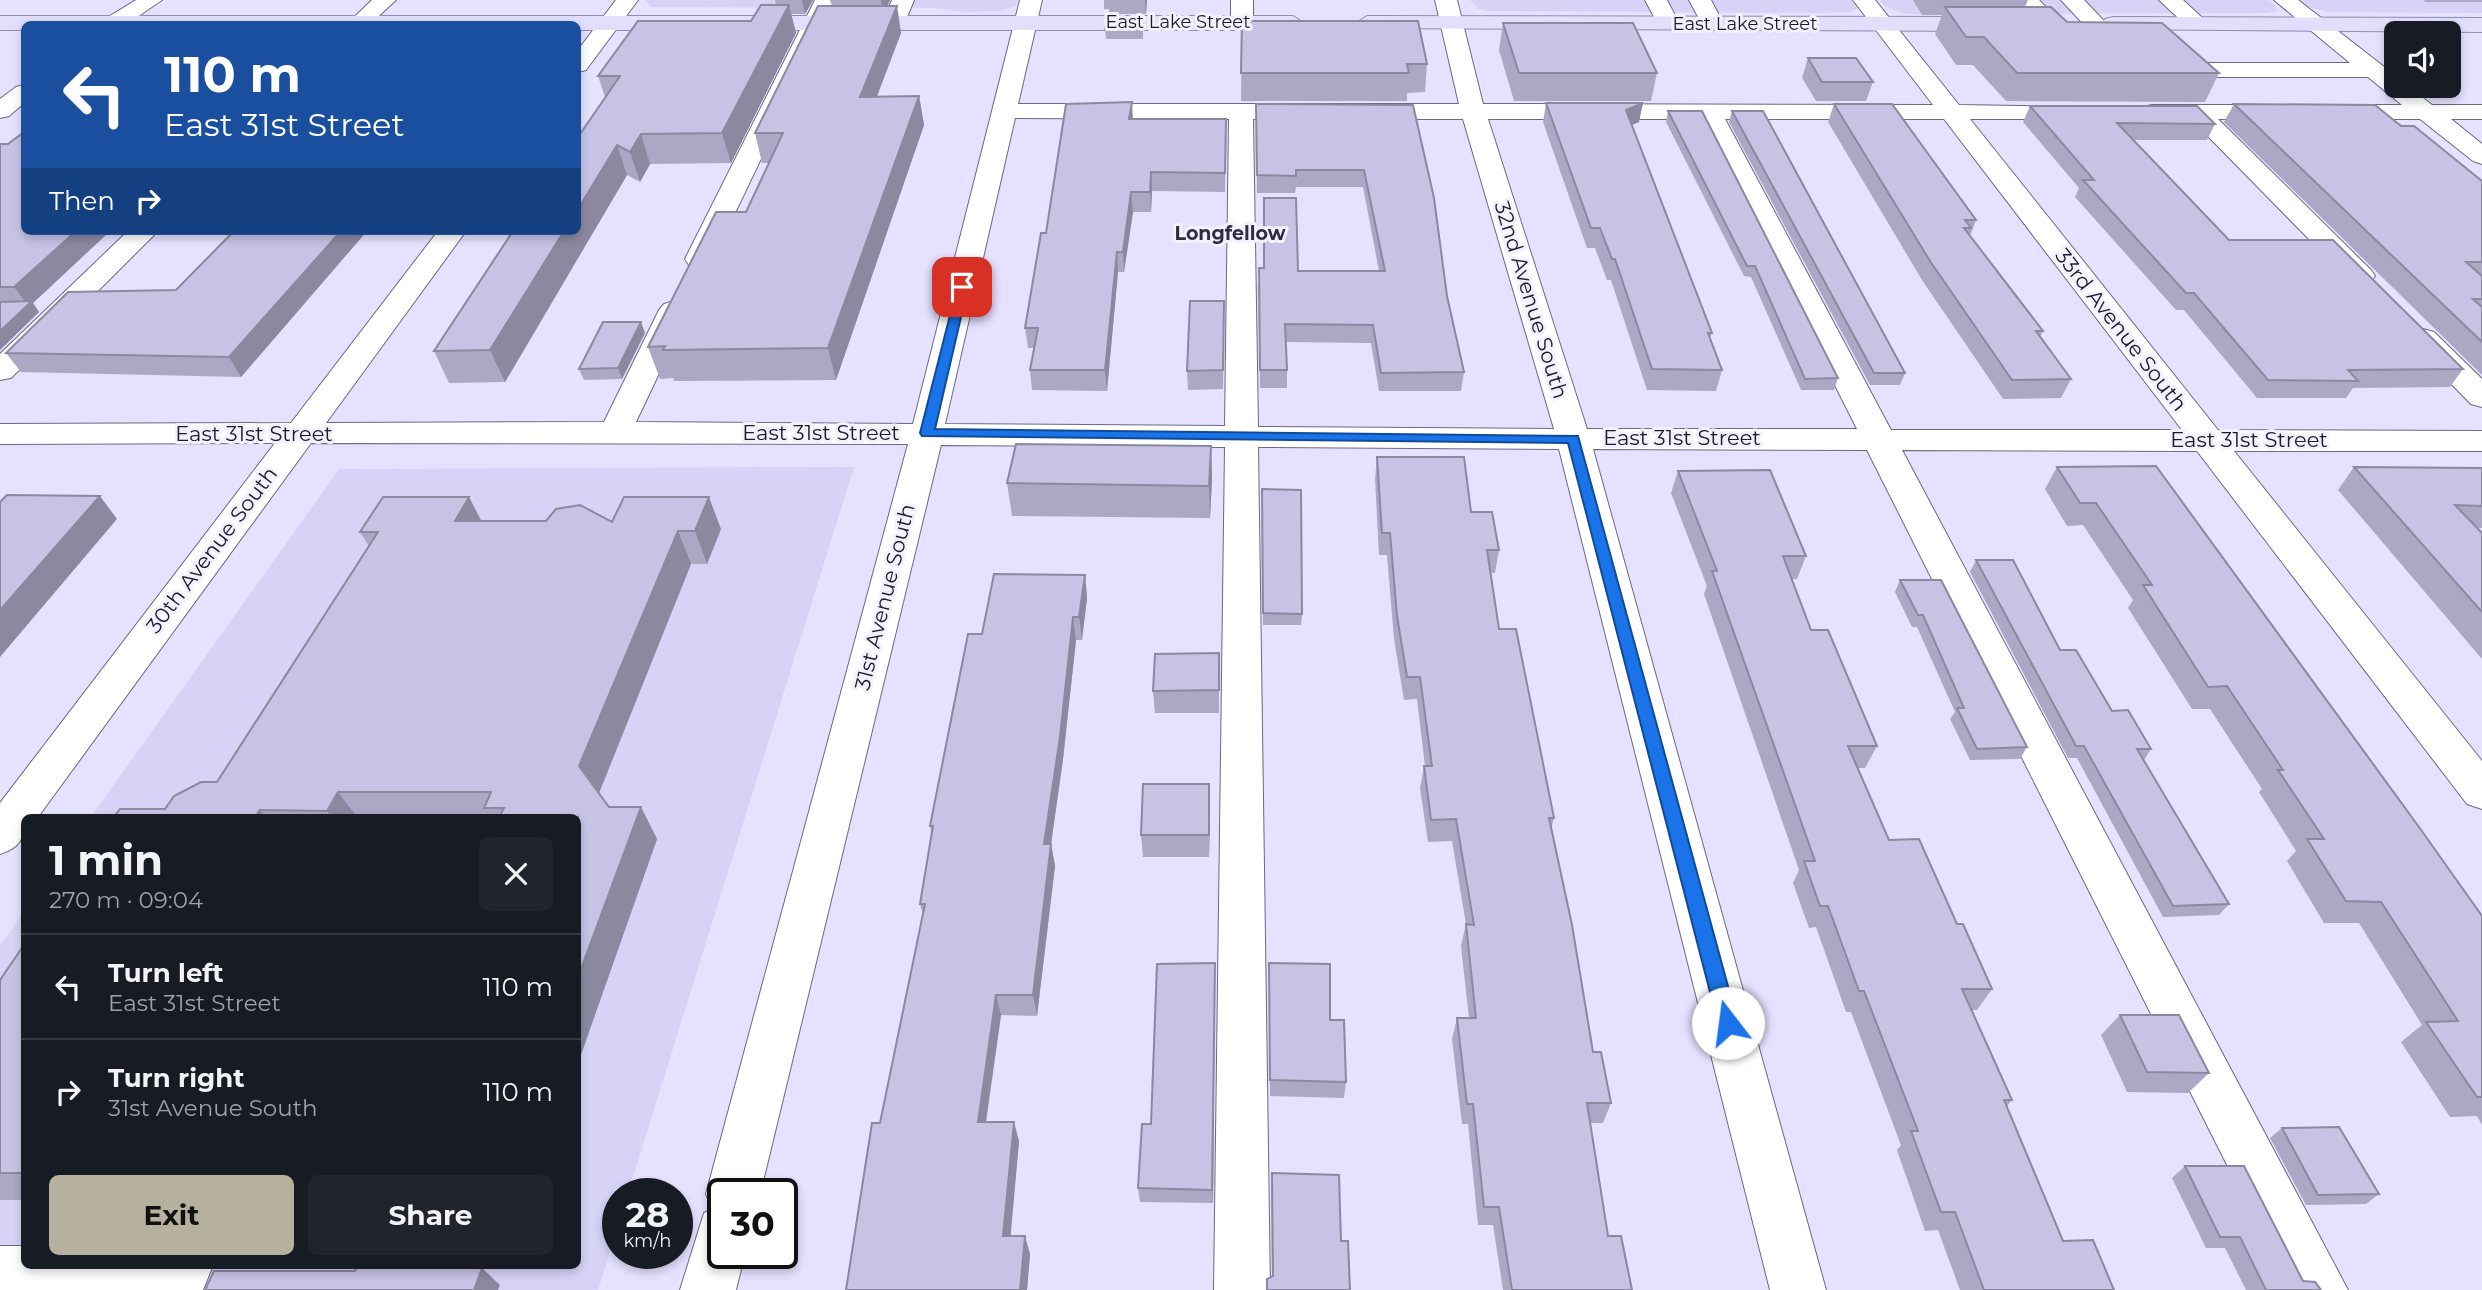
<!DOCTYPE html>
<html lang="en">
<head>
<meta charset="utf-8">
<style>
  :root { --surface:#171b24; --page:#20242c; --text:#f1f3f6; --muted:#9ea1a6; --line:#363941; --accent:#b5b19c }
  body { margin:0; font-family:Montserrat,sans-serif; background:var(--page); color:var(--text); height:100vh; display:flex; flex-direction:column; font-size:26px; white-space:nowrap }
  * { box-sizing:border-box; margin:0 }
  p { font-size:23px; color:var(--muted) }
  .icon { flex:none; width:38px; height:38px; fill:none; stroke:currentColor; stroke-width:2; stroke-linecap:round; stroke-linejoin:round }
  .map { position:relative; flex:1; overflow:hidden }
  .details { position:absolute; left:21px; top:814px; width:560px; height:455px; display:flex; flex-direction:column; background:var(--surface); border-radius:10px; box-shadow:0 4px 10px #0003 }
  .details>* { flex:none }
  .guide { position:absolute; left:21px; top:21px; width:560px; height:214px; border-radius:10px; box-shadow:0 4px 10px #0003; background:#1a4fa0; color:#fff; overflow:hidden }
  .fabs { position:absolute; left:2384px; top:21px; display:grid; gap:14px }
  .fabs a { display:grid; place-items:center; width:77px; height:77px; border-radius:10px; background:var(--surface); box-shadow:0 4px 10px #0003; font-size:35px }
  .speed { position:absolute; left:602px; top:1178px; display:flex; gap:14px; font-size:35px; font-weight:700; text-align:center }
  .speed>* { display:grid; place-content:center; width:91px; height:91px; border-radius:50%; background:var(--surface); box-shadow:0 4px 10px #0003; line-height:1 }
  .speed small { font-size:18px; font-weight:400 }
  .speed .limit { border:4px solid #111; border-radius:10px; background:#fff; color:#111 }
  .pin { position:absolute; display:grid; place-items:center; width:60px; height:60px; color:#fff; margin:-30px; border-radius:14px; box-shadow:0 4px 10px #0006 }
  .me { position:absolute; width:77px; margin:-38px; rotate:345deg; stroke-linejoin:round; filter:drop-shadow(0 0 5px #0008) }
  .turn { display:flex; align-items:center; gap:24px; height:147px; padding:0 28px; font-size:32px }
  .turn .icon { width:91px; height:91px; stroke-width:2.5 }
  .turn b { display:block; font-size:49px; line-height:60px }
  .then { display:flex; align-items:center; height:66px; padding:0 28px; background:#0003; gap:14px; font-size:26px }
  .round { display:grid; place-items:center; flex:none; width:74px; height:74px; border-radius:10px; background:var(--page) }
  .summary { display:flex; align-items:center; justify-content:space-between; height:119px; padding:0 28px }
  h1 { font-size:42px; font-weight:700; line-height:52px }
  .primary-button { display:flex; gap:14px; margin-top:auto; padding:14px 28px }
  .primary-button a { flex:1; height:80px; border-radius:10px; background:var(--accent); color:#111; font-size:28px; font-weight:700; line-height:80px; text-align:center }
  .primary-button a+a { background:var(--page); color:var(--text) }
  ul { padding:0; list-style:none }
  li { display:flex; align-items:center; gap:21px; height:105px; padding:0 28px; border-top:2px solid var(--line) }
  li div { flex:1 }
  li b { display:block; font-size:26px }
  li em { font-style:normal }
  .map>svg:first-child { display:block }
  .built { fill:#d7d3f7 }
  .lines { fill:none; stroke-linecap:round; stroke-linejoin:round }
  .minor-casing { stroke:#6c6882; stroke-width:2 }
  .major-casing { stroke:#918cb0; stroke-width:2 }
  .minor { fill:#fff; fill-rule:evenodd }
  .major { fill:#e2dffc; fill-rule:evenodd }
  .wall { fill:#aba8c5 }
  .shaded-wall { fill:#8b88a0 }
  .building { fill:#c7c3e5; stroke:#8b88a0; stroke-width:2 }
  .route { fill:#1a73e8; stroke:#114b97; stroke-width:2 }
  .labels { text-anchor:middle; stroke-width:6; stroke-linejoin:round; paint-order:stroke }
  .far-street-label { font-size:18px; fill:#1d1b26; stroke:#f2f1fd }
  .far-neighbourhood-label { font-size:19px; font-weight:bold; fill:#302d43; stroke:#f2f1fd }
  .street-label { font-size:21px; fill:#1d1b26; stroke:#f2f1fd }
</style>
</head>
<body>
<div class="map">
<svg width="2482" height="1290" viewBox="0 0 2482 1290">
  <rect width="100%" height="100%" fill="#e5e1ff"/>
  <g class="built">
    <polygon points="646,0 1018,0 1015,6 1000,11 965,12 935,8 651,7"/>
    <polygon points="1470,0 1852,0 1858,8 1852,12 1821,13 1487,11 1478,9"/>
    <polygon points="1880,0 2269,0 2276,6 2276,11 2267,13 1904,14 1885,6"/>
    <polygon points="2299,0 2482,0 2482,13 2329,12 2308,7"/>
    <polygon points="854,467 628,1193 618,1194 618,1227 598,1290 0,1290 0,946 24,911 24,1265 578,1265 578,817 91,817 339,469"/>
  </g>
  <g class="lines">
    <defs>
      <g id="minor">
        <polygon points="136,0 162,0 127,24 102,24 105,19"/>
        <polygon points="372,0 396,0 370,24 347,24"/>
        <polygon points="616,0 638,0 586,70 578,72 578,50"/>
        <polygon points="815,0 837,0 713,259 709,265 699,267 689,265 685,259"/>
        <polygon points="892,0 914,0 905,22 894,29 883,22"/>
        <path d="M1020,0h22l-24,104h441l-24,-104h22l26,104 450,1 -80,-105h22l84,105 131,2 3,5 -3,5 -9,2h-111l248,311 264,1v20h-248l248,310v48l-15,-5 -270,-353 -295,-1 446,840h-58l-423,-840 -274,-1 233,841h-56l-211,-841 -301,-2 12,843h-56l11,-843 -284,-2 -181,749h-37v59h22l-9,37h-56l24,-77 9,-4 -7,-15 202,-750 -597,-1 -273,374h-14c0,22 -3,30 -24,37v-51l275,-360 -275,1v-20l291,-1 147,-192h28l-140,192 278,-1 55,-112 5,-6 10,-3 10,3 5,6 -53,112 277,2zM1015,118l214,1 -4,307 -280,-2zM1253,119h210l91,310 -296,-2zM1488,119h213l156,310h-270zM1725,119h219l238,311h-291z"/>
        <polygon points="1231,0 1253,0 1253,23 1250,28 1242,30 1231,23"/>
        <polygon points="1645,0 1667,0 1679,23 1676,28 1660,28"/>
        <polygon points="1689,0 1711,0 1723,23 1720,28 1704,28"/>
        <polygon points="2016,0 2039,0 2062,24 2059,29 2043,29"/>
        <polygon points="2061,0 2084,0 2107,24 2104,29 2088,29"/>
        <polygon points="2159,0 2183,0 2209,24 2206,29 2190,29"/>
        <polygon points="2274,0 2298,0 2396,76 2396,86 2408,86 2432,105 2482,105 2482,119 2451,119 2482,144 2482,164 2473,161 2420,119 2218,119 2371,270 2375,276 2371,282 2361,285 2351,282 2191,119 2143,117 2140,112 2143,107 2152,105 2402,105 2368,77 2188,77 2180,75 2158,51 2169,44 2177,46 2194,63 2350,63"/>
        <polygon points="24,85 24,103 9,116 0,118 0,99 16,87"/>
        <polygon points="128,231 158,231 11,378 0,380 0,354"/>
        <polygon points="2423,329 2434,332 2482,379 2482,407 2471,404 2412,344 2408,338 2412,332"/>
        <polygon points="0,1246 24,1246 24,1265 213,1265 203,1290 0,1290"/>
      </g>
      <g id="major">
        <polygon points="0,16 1293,16 1304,23 1293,30 578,30 578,24 24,24 24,30 0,30"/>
        <polygon points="1367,16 1989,17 2000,24 1989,31 1359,28 1356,23"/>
        <polygon points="2113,17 2482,18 2482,32 2105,29 2102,24 2105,19"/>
      </g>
    </defs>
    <use href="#minor" class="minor-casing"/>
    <use href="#major" class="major-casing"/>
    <use href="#minor" class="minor"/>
    <use href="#major" class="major"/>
  </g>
  <g class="wall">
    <polygon points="775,0 813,0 805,14 791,14 796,33 731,163 650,164 640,182 627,175 505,382 449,383 434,351 605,97 598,76 751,21 776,5"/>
    <polygon points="830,0 890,0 887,6 901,33 877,96 919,96 924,125 836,380 674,381 673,378 660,379 648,347 746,212 769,163 762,163 755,133 832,6"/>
    <polygon points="1104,0 1147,0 1146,14 1109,14 1109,9 1104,9"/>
    <polygon points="1913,0 2028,0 2025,7 2067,22 2219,73 2205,102 2006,101 1973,65 1956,65 1935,34 1942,15 1922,15"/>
    <polygon points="2423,0 2482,0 2482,2 2426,2"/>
    <polygon points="1242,21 1427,64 1425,92 1407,93 1407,101 1241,101"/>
    <polygon points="1503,23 1657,73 1651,101 1514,101 1499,50"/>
    <polygon points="1143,24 1143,39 1106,39 1105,29"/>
    <polygon points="1808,58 1873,82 1866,101 1816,101 1802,78"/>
    <polygon points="1546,103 1639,122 1632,125 1712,333 1710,338 1722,370 1716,391 1647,390 1611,280 1607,280 1595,248 1587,248 1543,122"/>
    <polygon points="1256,104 1413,105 1447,296 1464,372 1461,391 1379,391 1371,343 1286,342 1287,370 1287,388 1260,388 1258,286 1379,271 1363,187 1296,187 1295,193 1257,193"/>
    <polygon points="1834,104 1976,220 1970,236 2043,331 2040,337 2071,379 2061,398 2003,399 1922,280 1828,122"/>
    <polygon points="2234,104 2401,126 2482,181 2482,375 2224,122"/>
    <polygon points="2030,106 2215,124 2207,140 2132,140 2229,240 2463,369 2450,387 2353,388 2346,398 2257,398 2184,310 2176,310 2075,197 2079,188 2023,122"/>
    <polygon points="1668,111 1838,378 1834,390 1801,390 1751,277 1744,276 1666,122"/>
    <polygon points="1732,111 1905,373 1900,385 1870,385 1729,122"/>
    <polygon points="1133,119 1226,119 1225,192 1152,191 1151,212 1133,212 1124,272 1118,272 1107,391 1032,390 1030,370 1034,348 1028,348 1025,328"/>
    <polygon points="0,144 24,231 122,231 109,232 33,303 39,312 0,350"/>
    <polygon points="234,231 367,231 241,377 21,372 6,353 176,290"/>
    <polygon points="1224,301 1223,389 1188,390 1187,371"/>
    <polygon points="645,333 622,379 584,380 579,369"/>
    <polygon points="1211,446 1212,479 1210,518 1012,516 1007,483"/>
    <polygon points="1377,457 1471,512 1499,550 1495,573 1490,573 1499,629 1554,818 1551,828 1593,1052 1611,1103 1603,1123 1590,1123 1608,1236 1632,1290 1503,1290 1493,1225 1478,1225 1468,1124 1462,1124 1452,1039 1457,1018 1469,1018 1461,946 1466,924 1452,841 1428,842 1420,788 1424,766 1425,766 1417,699 1404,700 1394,639 1387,555 1379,555 1375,479"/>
    <polygon points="2156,466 2482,916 2482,1125 2477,1116 2450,1117 2401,1042 2422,1025 2359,923 2324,923 2287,861 2296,851 2259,792 2262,789 2210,709 2192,709 2128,608 2133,600 2083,525 2067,526 2045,489 2057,467"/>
    <polygon points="2354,467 2482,468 2482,528 2477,528 2482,533 2482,659 2338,490"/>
    <polygon points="1678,471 1806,556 1797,579 1792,579 1811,630 1877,746 1865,768 1858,768 1889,840 1957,924 1992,989 1977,1010 1972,1010 2012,1100 2006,1107 2063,1241 2114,1290 1960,1290 1938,1230 1925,1231 1897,1150 1901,1145 1851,1012 1846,1012 1816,927 1809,928 1793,883 1799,870 1704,594 1707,586 1671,493"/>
    <polygon points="1262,489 1302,614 1301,625 1263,625"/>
    <polygon points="469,497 481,521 612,522 721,529 707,564 691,564 599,793 609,807 641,807 657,839 578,1063 578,817 114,817 165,809 217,782 369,546 360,532"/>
    <polygon points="1976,560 2060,650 2112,711 2151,749 2144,760 2229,904 2219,915 2163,917 2077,758 2068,758 1970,572"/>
    <polygon points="1085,575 1087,598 1082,640 1076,640 1063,759 1051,844 1055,866 1037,1016 1001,1015 986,1122 1019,1141 1010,1236 1030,1254 1027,1290 846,1290 923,915 920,904 932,832 930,826 982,634"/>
    <polygon points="1900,580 2027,747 2020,759 1970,760 1950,719 1955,712 1917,627 1912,627 1895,592"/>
    <polygon points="1219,653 1219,713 1155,713 1153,691"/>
    <polygon points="1210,806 1209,857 1143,857 1141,835"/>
    <polygon points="24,945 24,1200 0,1200 0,980"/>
    <polygon points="1215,963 1213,1203 1140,1202 1138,1188"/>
    <polygon points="1269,963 1346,1082 1344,1098 1270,1096"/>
    <polygon points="2120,1015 2209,1073 2188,1093 2127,1092 2101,1035"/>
    <polygon points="2282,1128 2379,1194 2366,1204 2306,1205 2270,1138"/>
    <polygon points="2185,1166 2303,1281 2321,1290 2246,1290 2225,1248 2206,1248 2172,1178"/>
    <polygon points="1272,1173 1341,1241 1272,1277 1271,1188"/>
  </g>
  <g class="shaded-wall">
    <polygon points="802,0 813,0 805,14"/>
    <polygon points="881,0 890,0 883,14"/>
    <polygon points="1145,0 1147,0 1146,14"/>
    <polygon points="789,5 796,33 731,163 722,133"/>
    <polygon points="897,6 901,33 866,125 860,97"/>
    <polygon points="919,96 924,125 836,380 828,348"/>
    <polygon points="1132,102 1133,121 1129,119"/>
    <polygon points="1643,103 1639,122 1622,129 1626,110"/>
    <polygon points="641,134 650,164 640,182 630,152"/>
    <polygon points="617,145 627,175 505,382 490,350 564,231 578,231 578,209"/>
    <polygon points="1151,172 1152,191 1151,212 1150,192"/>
    <polygon points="1131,192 1133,212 1124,272 1123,252"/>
    <polygon points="76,231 109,232 33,303 39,312 0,350 0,331 28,305 14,287"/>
    <polygon points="341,231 367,231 241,377 229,357"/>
    <polygon points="1117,252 1118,272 1107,391 1105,370"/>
    <polygon points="641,322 645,333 622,379 618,368"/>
    <polygon points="1211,446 1212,479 1210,518 1209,486"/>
    <polygon points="100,496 117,519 0,657 0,610"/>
    <polygon points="469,497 486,530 455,521"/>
    <polygon points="709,497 721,529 707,564 695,531"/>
    <polygon points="678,531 691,564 597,798 579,766"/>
    <polygon points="1085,575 1087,598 1082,640 1079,617"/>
    <polygon points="1073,617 1076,640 1063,759 1051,844 1055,866 1037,1016 1033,995 1044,844"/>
    <polygon points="1209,784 1210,806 1209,857"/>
    <polygon points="338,792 357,817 332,817 327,811"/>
    <polygon points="641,807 657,839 578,1063 578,977"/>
    <polygon points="260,810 265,817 255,817"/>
    <polygon points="1215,963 1215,979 1213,1203 1212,1190"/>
    <polygon points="996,995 1001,1015 983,1142 978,1122"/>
    <polygon points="1014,1122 1019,1141 1009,1254 1003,1236"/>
    <polygon points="1025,1236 1030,1254 1027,1290 1020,1290"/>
    <polygon points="482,1268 500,1285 498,1290 474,1290"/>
  </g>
  <g class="building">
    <polygon points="761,5 789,5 722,133 641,134 630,152 617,145 578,209 578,137 620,76 598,76 638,21 751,21"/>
    <polygon points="818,6 897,6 860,97 919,96 828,348 663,350 665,346 648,347 716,212 746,212 783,133 755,133"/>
    <polygon points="1945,7 2051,7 2067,22 2162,23 2219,73 2017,73 1984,37 1966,37"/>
    <polygon points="1242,21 1418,21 1427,64 1407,64 1409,73 1241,73"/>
    <polygon points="1503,23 1633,23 1657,73 1519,73"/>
    <polygon points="1106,24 1143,24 1142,29 1105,29"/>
    <polygon points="1808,58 1856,58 1873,82 1822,82"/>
    <polygon points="1132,102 1129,119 1226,119 1225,173 1151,172 1150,192 1131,192 1123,252 1117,252 1105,370 1030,370 1038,328 1025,328 1041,233 1046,233 1066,104"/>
    <polygon points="1546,103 1643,103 1626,110 1712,333 1708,333 1722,370 1652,369 1615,259 1612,259 1600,228 1591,228"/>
    <polygon points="1256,104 1413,105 1434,198 1447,296 1464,372 1381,373 1373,325 1285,324 1287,370 1260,370 1259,268 1264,268 1264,198 1296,198 1298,271 1385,271 1364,170 1296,170 1296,176 1257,175"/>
    <polygon points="1834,104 1892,104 1976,220 1965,220 1971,228 1964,228 2043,331 2036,331 2071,379 2012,380 1930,261"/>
    <polygon points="2234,104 2375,105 2401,126 2414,126 2482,181 2482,262 2466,262 2482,276 2482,299 2473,299 2482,307 2482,342"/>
    <polygon points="2030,106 2197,106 2215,124 2117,123 2229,240 2333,240 2463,369 2348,370 2358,381 2268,380 2194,293 2186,293 2083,180 2094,180"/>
    <polygon points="1668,111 1702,111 1838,378 1805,379 1755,266 1747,266"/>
    <polygon points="1732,111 1763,111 1905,373 1874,373"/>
    <polygon points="24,132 24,231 76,231 14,287 0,287 0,144 8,144"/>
    <polygon points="234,231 341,231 229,357 6,353 68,292 176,290"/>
    <polygon points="513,231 564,231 490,350 434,351"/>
    <polygon points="32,301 0,331 0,302"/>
    <polygon points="1190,301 1224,301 1223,370 1187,371"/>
    <polygon points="603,322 641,322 618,368 579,369"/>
    <polygon points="1016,444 1211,446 1209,486 1007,483"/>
    <polygon points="1377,457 1464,457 1471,512 1492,512 1499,550 1487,550 1499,629 1516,629 1554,818 1549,818 1572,925 1593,1052 1601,1052 1611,1103 1587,1103 1608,1236 1621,1236 1632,1290 1512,1290 1499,1207 1484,1207 1473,1104 1467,1104 1457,1018 1476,1018 1466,924 1474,925 1456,819 1431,820 1424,766 1432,766 1420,677 1407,677 1397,616 1390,533 1382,533"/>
    <polygon points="2156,466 2419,827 2482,916 2482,1097 2477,1097 2426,1022 2458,1021 2381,902 2346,901 2307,839 2324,839 2278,770 2283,770 2227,686 2208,687 2143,585 2152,585 2096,503 2080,503 2057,467"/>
    <polygon points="2354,467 2482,468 2482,506 2455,505 2482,533 2482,612"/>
    <polygon points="1770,470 1806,556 1783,556 1811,630 1828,630 1877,746 1848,746 1889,840 1919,839 1957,924 1963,924 1992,989 1962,989 2012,1100 2004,1100 2063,1241 2093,1240 2114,1290 1984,1290 1955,1212 1941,1212 1911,1131 1918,1131 1864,991 1859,991 1828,906 1820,906 1804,861 1815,861 1712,571 1717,571 1678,471"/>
    <polygon points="1262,489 1301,490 1302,614 1263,613"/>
    <polygon points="7,495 100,496 0,610 0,502"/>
    <polygon points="383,497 469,497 455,521 546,521 556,509 580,505 612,522 624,497 709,497 695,531 678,531 579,766 609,807 641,807 578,977 578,817 499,817 504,808 484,808 491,792 338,792 327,811 260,810 255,817 114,817 120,809 165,809 174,796 201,782 217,782 378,532 360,532"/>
    <polygon points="1976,560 2013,560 2060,650 2076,650 2112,711 2128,710 2151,749 2137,749 2229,904 2173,906 2084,746 2076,746"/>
    <polygon points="994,574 1085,575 1079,617 1073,617 1060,737 1044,844 1051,844 1033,995 996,995 978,1122 1014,1122 1003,1236 1025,1236 1020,1290 846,1290 872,1123 880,1123 925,904 920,904 933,826 930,826 968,634 982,634"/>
    <polygon points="1900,580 1941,580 2027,747 1977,749 1957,708 1964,708 1923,615 1918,615"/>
    <polygon points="1219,653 1219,690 1153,691 1155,654"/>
    <polygon points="1143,784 1209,784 1209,835 1141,835"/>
    <polygon points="24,945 24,1173 0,1173 0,980"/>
    <polygon points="1215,963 1212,1190 1138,1188 1142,1124 1151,1124 1157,964"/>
    <polygon points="1269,963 1330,964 1330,1020 1344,1020 1346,1082 1270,1080"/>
    <polygon points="2120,1015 2179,1015 2209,1073 2147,1072"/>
    <polygon points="2339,1127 2379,1194 2318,1195 2282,1128"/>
    <polygon points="2185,1166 2244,1166 2303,1281 2315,1282 2321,1290 2266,1290 2240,1237 2220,1237"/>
    <polygon points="1272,1173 1339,1175 1341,1241 1348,1241 1350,1290 1267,1290 1267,1279 1273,1276"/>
    <polygon points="357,1267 482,1268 474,1290 205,1290 214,1271 355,1271"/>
  </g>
  <polygon class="route" points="958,284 968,287 935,429 1578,436 1738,1023 1735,1029 1728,1032 1721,1029 1718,1023 1568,443 922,436 920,433"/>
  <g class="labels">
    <g class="far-street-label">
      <text x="1178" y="28">East Lake Street</text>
      <text x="1745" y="30">East Lake Street</text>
    </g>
    <g class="far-neighbourhood-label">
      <text x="1230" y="240">Longfellow</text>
    </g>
    <g class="street-label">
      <text transform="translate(1531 300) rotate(73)" y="7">32nd Avenue South</text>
      <text transform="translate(2121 330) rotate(52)" y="7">33rd Avenue South</text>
      <text x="821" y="440">East 31st Street</text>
      <text x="254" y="441">East 31st Street</text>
      <text x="1682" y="445">East 31st Street</text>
      <text x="2249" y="447">East 31st Street</text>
      <text transform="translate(212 550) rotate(-53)" y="7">30th Avenue South</text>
      <text transform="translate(885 597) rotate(-76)" y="7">31st Avenue South</text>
    </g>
  </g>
</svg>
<div class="fabs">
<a><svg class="icon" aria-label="sound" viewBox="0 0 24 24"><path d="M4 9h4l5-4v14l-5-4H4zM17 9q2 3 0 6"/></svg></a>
</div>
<div class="speed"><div>28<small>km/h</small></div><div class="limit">30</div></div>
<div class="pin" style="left:962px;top:287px;background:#d93025"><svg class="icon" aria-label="arrive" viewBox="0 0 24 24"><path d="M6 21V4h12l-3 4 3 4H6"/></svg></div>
<svg class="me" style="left:1728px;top:1023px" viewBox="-20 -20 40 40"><circle r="19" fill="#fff"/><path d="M0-13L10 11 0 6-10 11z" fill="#1a73e8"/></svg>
<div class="guide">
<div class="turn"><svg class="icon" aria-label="left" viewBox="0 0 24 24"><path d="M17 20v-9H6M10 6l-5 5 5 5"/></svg><div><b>110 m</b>East 31st Street</div></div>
<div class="then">Then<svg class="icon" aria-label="right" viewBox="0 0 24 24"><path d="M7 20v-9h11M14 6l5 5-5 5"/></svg></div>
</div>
<section class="details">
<div class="summary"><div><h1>1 min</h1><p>270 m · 09:04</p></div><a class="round"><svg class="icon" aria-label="close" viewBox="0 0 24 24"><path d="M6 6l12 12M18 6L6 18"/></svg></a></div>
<ul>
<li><svg class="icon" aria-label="left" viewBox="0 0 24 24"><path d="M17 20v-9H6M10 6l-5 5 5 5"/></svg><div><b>Turn left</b><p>East 31st Street</p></div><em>110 m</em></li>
<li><svg class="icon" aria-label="right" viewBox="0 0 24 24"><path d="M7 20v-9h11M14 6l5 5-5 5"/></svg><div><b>Turn right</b><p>31st Avenue South</p></div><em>110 m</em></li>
</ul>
<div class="primary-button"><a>Exit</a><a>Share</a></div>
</section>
</div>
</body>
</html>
